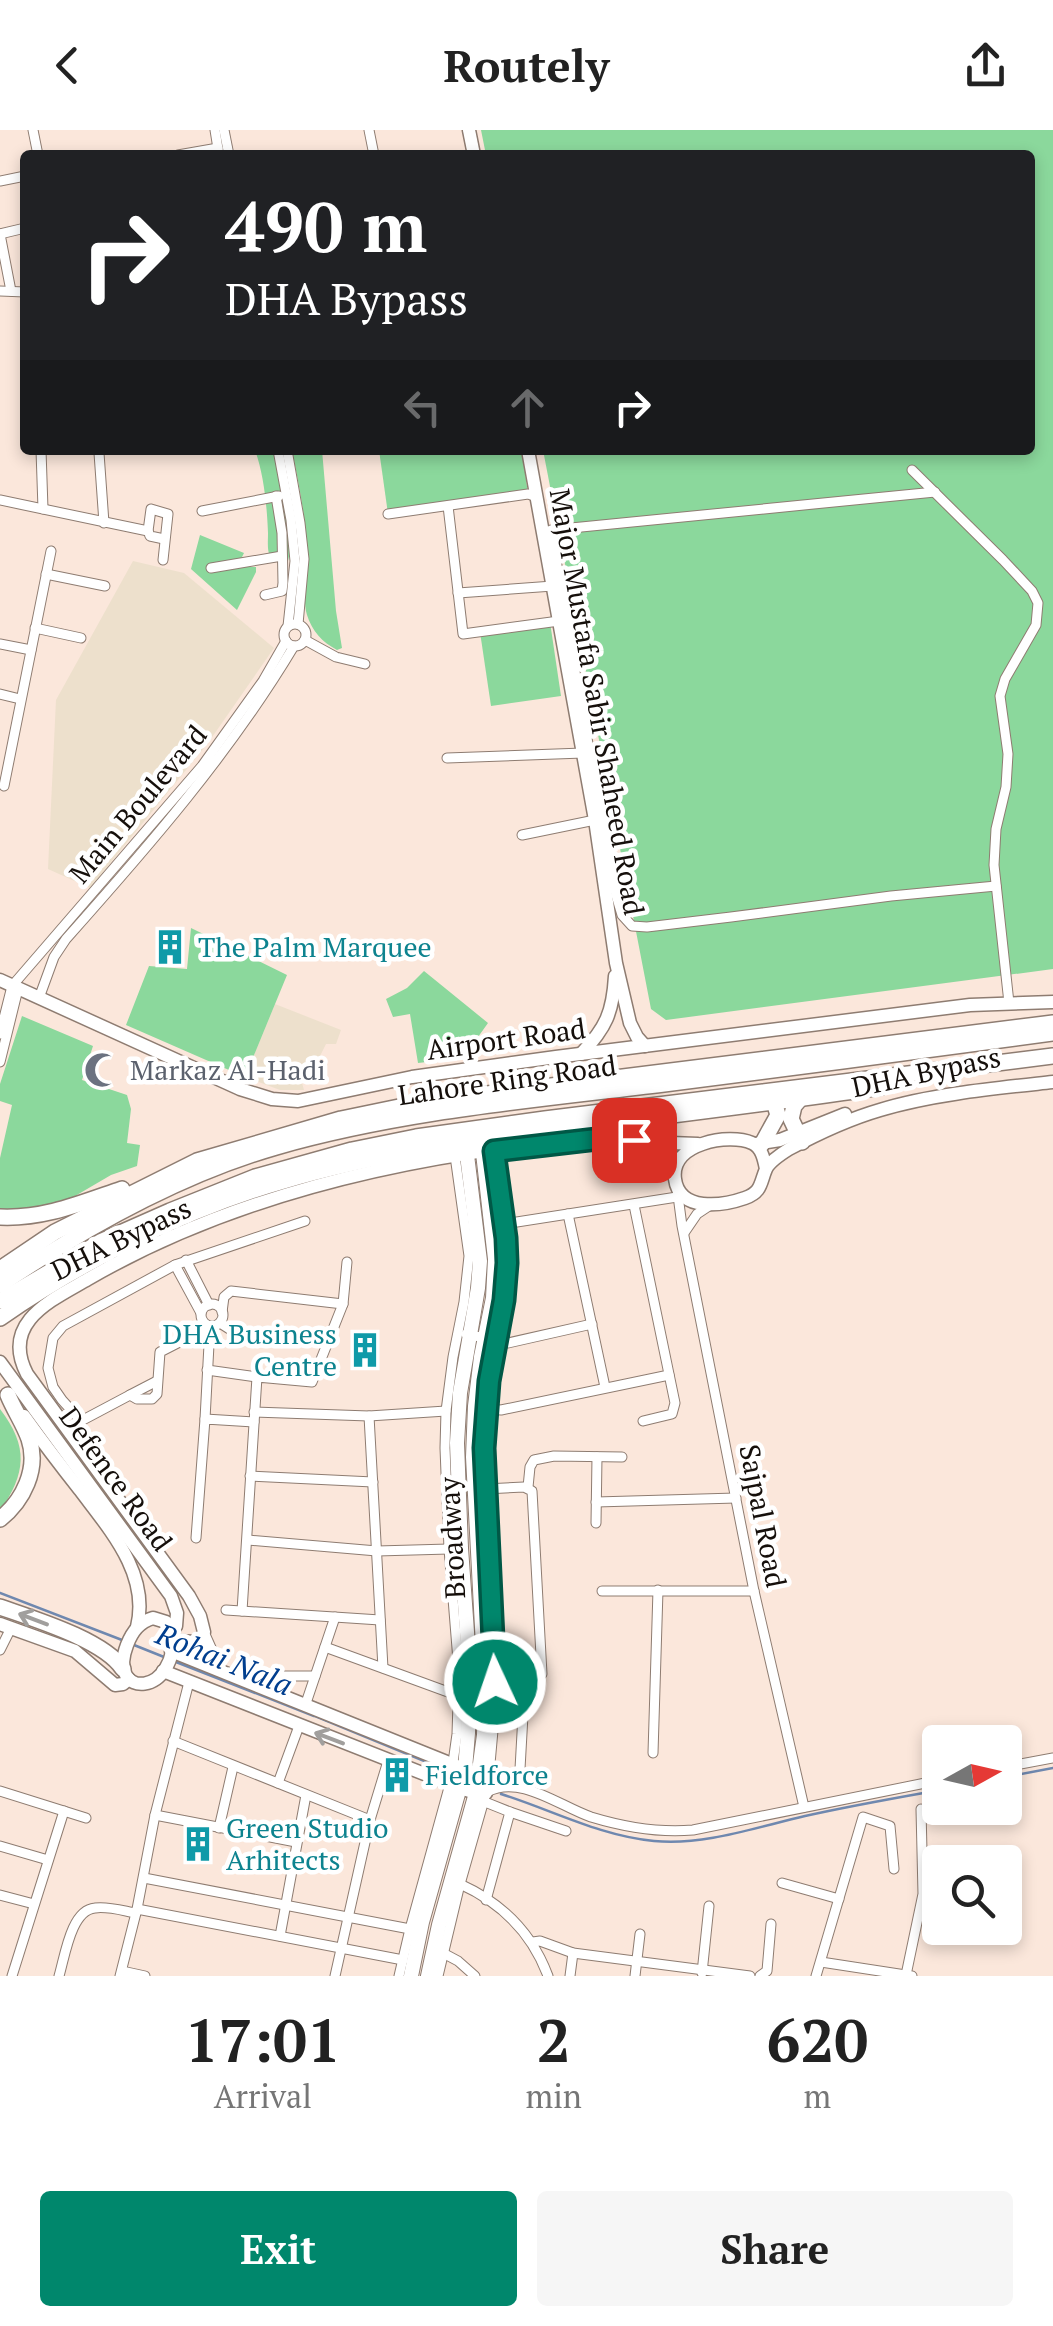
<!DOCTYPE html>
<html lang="en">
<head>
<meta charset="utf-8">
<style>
  :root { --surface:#fff; --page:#f6f6f6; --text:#222; --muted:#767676; --accent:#00876c }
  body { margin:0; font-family:"PT Serif",serif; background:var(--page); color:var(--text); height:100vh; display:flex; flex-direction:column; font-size:38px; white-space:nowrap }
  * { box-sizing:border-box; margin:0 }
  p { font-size:32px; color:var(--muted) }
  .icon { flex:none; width:55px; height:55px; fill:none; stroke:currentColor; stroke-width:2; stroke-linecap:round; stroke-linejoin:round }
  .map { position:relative; height:1846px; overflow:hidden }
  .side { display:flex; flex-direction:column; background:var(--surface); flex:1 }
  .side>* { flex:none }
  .guide { position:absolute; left:20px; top:20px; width:1015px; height:305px; border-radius:10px; box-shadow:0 5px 15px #0003; background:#202124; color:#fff; overflow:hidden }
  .needle { width:65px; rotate:82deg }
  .controls { position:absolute; left:922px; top:1595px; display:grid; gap:20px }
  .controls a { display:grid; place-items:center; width:100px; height:100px; border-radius:10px; background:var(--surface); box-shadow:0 5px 15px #0003; font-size:50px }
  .pin { position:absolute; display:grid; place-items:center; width:85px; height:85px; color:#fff; margin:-42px; border-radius:20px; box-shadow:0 5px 15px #0006 }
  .me { position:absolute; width:110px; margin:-55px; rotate:357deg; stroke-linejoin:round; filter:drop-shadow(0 0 8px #0008) }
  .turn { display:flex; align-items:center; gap:35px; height:210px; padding:0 40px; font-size:45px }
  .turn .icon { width:130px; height:130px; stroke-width:2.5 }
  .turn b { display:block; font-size:70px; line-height:85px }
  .lanes { display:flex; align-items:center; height:95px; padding:0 40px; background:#0003; justify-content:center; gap:50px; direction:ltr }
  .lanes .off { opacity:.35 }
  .eta { display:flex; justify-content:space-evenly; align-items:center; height:170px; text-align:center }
  .eta b { font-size:60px; font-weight:700; line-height:70px }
  .button { display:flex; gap:20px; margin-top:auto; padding:20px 40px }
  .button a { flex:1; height:115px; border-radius:10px; background:var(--accent); color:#fff; font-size:40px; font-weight:700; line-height:115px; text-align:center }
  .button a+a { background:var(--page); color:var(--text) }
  header { display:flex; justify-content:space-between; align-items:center; height:130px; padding:0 40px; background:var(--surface); font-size:45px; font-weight:700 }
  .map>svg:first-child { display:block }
  .commercial { fill:#ede0cc }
  .green { fill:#8bd89c }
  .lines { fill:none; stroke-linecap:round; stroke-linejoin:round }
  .stream { stroke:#6f88af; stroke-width:2.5 }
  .street-casing { stroke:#8e7c71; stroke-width:11 }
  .secondary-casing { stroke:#8e7c71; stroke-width:15 }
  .primary-casing { stroke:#8e7c71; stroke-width:16 }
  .highway-casing { stroke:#8e7c71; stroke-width:18 }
  .street { stroke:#fff; stroke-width:9 }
  .secondary { stroke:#fff; stroke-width:12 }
  .primary { stroke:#fff; stroke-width:14 }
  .highway { stroke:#fff; stroke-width:15 }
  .oneway { stroke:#a19f9d }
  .route-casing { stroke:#005846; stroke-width:25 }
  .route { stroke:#00876c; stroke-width:18 }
  .labels { text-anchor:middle; stroke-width:9; stroke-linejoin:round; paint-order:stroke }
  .street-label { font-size:28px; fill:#150f0b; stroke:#fff }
  .culture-label { font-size:28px; fill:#0d838f; stroke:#fff; text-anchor:start }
  .worship-label { font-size:28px; fill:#5b616d; stroke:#fff; text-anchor:start }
  .water-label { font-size:30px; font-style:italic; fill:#013e8e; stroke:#fff }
</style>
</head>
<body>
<header><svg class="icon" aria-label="back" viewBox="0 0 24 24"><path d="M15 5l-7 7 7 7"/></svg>Routely<svg class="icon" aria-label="share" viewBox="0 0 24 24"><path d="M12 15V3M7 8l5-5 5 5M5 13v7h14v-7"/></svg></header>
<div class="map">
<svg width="1053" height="1846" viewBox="0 0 1053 1846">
  <rect width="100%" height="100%" fill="#fbe7db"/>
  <g class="commercial">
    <polygon points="133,431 184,443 274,518 208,613 90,758 48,739 56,570"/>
    <polygon points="275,874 341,900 336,914 326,914 314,938 308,939 302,953 304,960 280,960 245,947"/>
  </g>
  <g class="green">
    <polygon points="481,0 1053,0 1053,839 666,890 651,879 543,320 1030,320 1030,25 486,25"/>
    <path d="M255,320h20c4,26 20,89 13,111l-18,-4c-3,-8 -2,-14 -2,-24 -1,-26 -4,-58 -13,-83z"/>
    <path d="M292,320h30l14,161 6,37 -5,2c-15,-8 -25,-19 -30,-35 -5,-17 0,-38 0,-55 0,-38 -8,-74 -15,-110z"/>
    <polygon points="379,320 522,320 528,364 388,384"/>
    <polygon points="200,405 244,423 241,429 244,437 256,437 256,442 237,480 191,439"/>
    <polygon points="550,492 561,566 491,576 480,502"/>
    <polygon points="191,798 287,845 245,947 126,895 149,836 187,839"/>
    <polygon points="424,841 488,893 463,928 418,933 410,884 393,887 386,869 407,858"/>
    <polygon points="22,886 93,916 82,950 127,965 131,979 127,1013 140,1015 137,1036 111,1045 70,1069 38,1080 0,1080 0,1028 12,975 0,971 0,954"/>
    <path d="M0,1279c29,38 26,64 0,102z"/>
  </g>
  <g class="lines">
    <g class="stream">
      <polyline points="0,1463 122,1510"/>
      <polyline points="134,1515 164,1527"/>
      <polyline points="176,1532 314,1586"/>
      <polyline points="315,1586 434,1635"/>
      <polyline points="1005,1647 1053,1638"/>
      <path d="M501,1664c51,16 99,42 153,47 50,5 103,-14 151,-25 44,-10 90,-18 135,-26"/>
    </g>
    <defs>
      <g id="street">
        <polyline points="33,0 38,25"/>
        <polyline points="215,0 219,25"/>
        <polyline points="224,0 229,25"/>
        <polyline points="369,0 374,25"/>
        <polyline points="178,25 218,18"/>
        <polyline points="0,51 25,46"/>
        <polyline points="0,104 11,161"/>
        <polyline points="0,104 25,98"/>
        <polyline points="0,161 25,162"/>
        <polyline points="41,320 43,379"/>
        <polyline points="278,320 291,390 295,431 288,496"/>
        <polyline points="287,320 300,393 304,429 298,494"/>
        <polyline points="99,323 104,393"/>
        <polyline points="912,340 1003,430 1032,461 1038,473 1036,495 1005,549 1000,566 1008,624 1006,657 996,699 994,735 1009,873"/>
        <polyline points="935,362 551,400 579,565 616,765 622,785 632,796 647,797 731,787 891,766 996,756"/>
        <polyline points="0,370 148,401 150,406 164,409"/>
        <polyline points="448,376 463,504 559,491"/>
        <polyline points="202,381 279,366"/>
        <polyline points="388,384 528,364 537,367"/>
        <polyline points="148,401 151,379 168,384 163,430"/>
        <polyline points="211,438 282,426"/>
        <polyline points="46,444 105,456"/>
        <polyline points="458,463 553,456"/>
        <polyline points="265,465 282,461 283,453 282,403 276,366"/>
        <circle cx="295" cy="505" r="11"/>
        <polyline points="35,498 81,508"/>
        <polyline points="305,510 336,527 365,534"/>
        <polyline points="0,514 31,520"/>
        <polyline points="0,564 20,569"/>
        <polyline points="447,628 583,623"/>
        <polyline points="4,656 51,421"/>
        <polyline points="522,705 595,690"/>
        <path d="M39,868l15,-41 12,-18c82,-92 164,-186 228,-293"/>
        <polyline points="0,904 12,856 202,636 263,551 286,511"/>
        <polyline points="0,932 18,859"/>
        <polyline points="677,1058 682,1096 754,1461 804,1677"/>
        <polyline points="634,1075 675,1273 672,1284 643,1291"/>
        <polyline points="568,1084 605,1257"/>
        <polyline points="504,1094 677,1067"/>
        <polyline points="684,1103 697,1084 709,1076"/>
        <polyline points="186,1130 209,1175"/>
        <polyline points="175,1135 201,1183"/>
        <circle cx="212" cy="1185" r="11"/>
        <polyline points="222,1182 224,1167 231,1161 343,1174"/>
        <polyline points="220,1193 231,1200 328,1213"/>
        <polyline points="206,1195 199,1202 160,1222 157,1264 152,1269 137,1269 130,1265 81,1291 62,1270 53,1257 48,1238 53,1208 63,1196 175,1135 305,1091"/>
        <polyline points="466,1204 508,1213 592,1194"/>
        <polyline points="207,1240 257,1247"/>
        <polyline points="130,1265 157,1251"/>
        <polyline points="486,1279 501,1280 669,1245"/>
        <polyline points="254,1282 369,1286 446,1281"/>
        <polyline points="369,1286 383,1538"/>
        <polyline points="205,1289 210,1196"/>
        <polyline points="250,1346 373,1352"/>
        <polyline points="528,1357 530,1337 534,1330 554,1326 622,1327"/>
        <polyline points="485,1359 524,1357 532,1361 542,1544 539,1547 495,1551"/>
        <polyline points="596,1372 736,1368"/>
        <polyline points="596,1393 597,1327"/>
        <polyline points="196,1408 205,1289 254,1292"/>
        <polyline points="248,1410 377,1421 449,1419"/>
        <polyline points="602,1461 754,1461"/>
        <polyline points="226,1480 380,1490"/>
        <polyline points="242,1481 257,1247 312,1252 343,1174 347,1132"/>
        <polyline points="204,1502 221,1540"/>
        <polyline points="325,1517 459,1566"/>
        <polyline points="0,1520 11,1498"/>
        <polyline points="238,1546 315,1546"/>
        <polyline points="305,1576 335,1487"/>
        <polyline points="173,1611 370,1690"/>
        <polyline points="653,1623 658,1460"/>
        <polyline points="1005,1637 1053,1628"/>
        <polyline points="278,1653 299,1596"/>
        <polyline points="519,1657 525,1549"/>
        <polyline points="0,1661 86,1688"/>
        <path d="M487,1662c33,-18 72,14 104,25 33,10 68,16 102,13l247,-50"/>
        <polyline points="485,1672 510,1682 486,1770"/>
        <polyline points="510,1682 566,1701"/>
        <polyline points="155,1685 296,1712"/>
        <polyline points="219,1698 233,1637"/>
        <polyline points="0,1716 48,1730"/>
        <polyline points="144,1748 410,1799"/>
        <polyline points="782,1753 839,1769"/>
        <path d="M460,1754c42,19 72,49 88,92"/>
        <polyline points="0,1765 34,1774"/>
        <polyline points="137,1779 403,1830"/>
        <polyline points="280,1806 306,1665"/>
        <polyline points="533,1812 540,1811 573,1823 750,1846"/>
        <polyline points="443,1823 458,1831 475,1846"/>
        <polyline points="821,1832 912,1846"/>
        <polyline points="122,1841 145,1846"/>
        <polyline points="702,1843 709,1776"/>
        <polyline points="906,1845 923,1764 921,1679"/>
        <polyline points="12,1846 64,1681"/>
        <path d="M59,1846c6,-20 12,-66 36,-68 13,-2 29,3 41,5"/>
        <polyline points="120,1846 137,1779 155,1685 189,1552"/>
        <polyline points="335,1846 370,1690 388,1631"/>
        <polyline points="399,1846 410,1799 450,1654 457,1604 459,1543 449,1419 445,1318 446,1281 453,1227 464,1172 469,1126 455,1026"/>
        <polyline points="438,1846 460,1754 488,1656 496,1567 484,1318 489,1251 504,1170 507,1133 506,1108 494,1021"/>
        <polyline points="570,1846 573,1823"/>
        <polyline points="635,1846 640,1804"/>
        <polyline points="760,1846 767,1841 771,1794"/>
        <polyline points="816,1846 863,1687 890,1696 894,1739"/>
      </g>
      <g id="secondary">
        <polyline points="469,0 474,25"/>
        <polyline points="528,320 595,690 616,833 630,893 637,907 645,916"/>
        <polyline points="0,850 240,959 272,969 298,971 412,947 556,927 970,875 1053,872"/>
        <path d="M581,924c25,-26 32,-42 34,-78"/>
        <polyline points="643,1012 698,1014"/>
        <polyline points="756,1014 780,1010 845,984"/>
        <path d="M766,1039c-2,-10 -4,-21 -14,-26 -23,-10 -82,0 -77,36 4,33 47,27 70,19 17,-6 15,-15 21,-29 4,-8 15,-15 23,-20 28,-15 60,-30 91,-39 52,-16 118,-22 173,-28"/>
        <polyline points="0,1232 171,1466 177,1483 176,1496 173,1500"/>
        <path d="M24,1286c18,25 37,50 56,74 30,40 70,84 57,137"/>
        <path d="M153,1488l13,4 7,8c6,68 -67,70 -46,15 5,-13 12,-23 26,-27z"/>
        <polyline points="0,1494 75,1521 115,1555 123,1554 129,1549"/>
        <path d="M174,1511l25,1 5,-10 -4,-16 -11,-20 -162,-222c-27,-52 25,-74 61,-95 156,-90 347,-129 526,-142 32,2 41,14 60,37"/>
        <polyline points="171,1521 489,1649"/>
        <polyline points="163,1541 460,1658 476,1663 486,1663"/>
      </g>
      <g id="primary">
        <polyline points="411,1846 422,1792 465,1639 468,1603 469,1530 461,1418 457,1313 460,1263 478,1158 480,1131 467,1025"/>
        <polyline points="428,1846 439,1795 476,1663 484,1605 485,1554 473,1327 475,1276 481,1227 493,1168 495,1129 483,1023"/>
      </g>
      <g id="highway">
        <polyline points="800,969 794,976 791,989 802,1012"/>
        <polyline points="762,1014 778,985 774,972"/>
        <path d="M0,1087c44,2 81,-14 122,-28"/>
        <polyline points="0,1139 55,1102 197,1031 341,989 423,972 1053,893"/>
        <path d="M0,1155c83,-56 179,-110 276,-138 126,-36 258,-47 388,-63 130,-16 259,-34 389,-51"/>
        <polyline points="0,1171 102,1111 170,1081 255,1047 352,1020 416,1007 545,989 1053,926"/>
        <path d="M0,1188c82,-57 184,-108 280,-136 97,-29 199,-43 299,-55 101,-13 202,-25 302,-40"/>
        <path d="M0,1389c23,-18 39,-50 29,-80 -5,-15 -15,-29 -21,-44"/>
        <path d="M0,1477c34,12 104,33 123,62"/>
      </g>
    </defs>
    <use href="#street" class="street-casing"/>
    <use href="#secondary" class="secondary-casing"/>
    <use href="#primary" class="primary-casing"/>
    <use href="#highway" class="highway-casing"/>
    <use href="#street" class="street"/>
    <use href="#secondary" class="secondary"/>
    <use href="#primary" class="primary"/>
    <use href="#highway" class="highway"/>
  </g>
  <defs><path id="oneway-shaft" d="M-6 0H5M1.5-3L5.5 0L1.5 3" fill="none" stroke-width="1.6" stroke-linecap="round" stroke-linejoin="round" transform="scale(2.5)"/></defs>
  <g class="oneway">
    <use href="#oneway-shaft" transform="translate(33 1489) rotate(-159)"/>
    <use href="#oneway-shaft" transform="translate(329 1608) rotate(-159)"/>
  </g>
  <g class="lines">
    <defs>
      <polyline id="route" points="495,1552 484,1318 489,1251 504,1170 507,1133 506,1108 494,1021 614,1007 634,1010"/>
    </defs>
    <use href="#route" class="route-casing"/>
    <use href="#route" class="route"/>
  </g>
  <defs>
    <symbol id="building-bare" viewBox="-9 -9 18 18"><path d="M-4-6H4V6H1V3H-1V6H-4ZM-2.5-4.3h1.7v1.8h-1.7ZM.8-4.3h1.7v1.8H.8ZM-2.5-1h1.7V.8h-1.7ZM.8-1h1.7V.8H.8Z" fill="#0f9aa8" stroke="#fff" stroke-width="2.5" paint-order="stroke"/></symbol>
    <symbol id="mosque-bare" viewBox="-9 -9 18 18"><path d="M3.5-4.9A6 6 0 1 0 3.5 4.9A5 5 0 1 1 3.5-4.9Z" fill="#6b7280" stroke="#fff" stroke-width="2.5" paint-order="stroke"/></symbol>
  </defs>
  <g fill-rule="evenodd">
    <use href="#building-bare" x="145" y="792" width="50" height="50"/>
    <use href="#mosque-bare" x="77" y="915" width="50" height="50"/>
    <use href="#building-bare" x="340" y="1195" width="50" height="50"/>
    <use href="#building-bare" x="372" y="1620" width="50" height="50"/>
    <use href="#building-bare" x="173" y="1689" width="50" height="50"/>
  </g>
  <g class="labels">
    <g class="street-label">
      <text transform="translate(597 572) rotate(80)" y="10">Major Mustafa Sabir Shaheed Road</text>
      <text transform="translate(138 674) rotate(-50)" y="10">Main Boulevard</text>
      <text transform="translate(506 909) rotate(-8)" y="10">Airport Road</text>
      <text transform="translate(926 942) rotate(-12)" y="10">DHA Bypass</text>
      <text transform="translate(507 950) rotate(-8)" y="10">Lahore Ring Road</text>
      <text transform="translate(121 1109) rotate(-26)" y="10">DHA Bypass</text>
      <text transform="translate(116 1349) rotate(54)" y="10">Defence Road</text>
      <text transform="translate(763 1386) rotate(79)" y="10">Sajpal Road</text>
      <text transform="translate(452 1408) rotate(-93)" y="10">Broadway</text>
    </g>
    <g class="culture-label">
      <text x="198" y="827">The Palm Marquee</text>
      <text x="337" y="1214" text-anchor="end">DHA Business<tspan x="337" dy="32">Centre</tspan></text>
      <text x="425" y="1655">Fieldforce</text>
      <text x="226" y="1708">Green Studio<tspan x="226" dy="32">Arhitects</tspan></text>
    </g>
    <g class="worship-label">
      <text x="130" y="950">Markaz Al-Hadi</text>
    </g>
    <g class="water-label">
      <text transform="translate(224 1530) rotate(22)" y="10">Rohai Nala</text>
    </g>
  </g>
</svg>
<div class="controls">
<a><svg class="needle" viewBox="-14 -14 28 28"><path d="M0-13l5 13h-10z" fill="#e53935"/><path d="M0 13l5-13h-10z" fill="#767676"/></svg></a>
<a><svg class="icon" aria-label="search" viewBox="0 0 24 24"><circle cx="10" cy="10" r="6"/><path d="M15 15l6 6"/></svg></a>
</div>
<div class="pin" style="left:634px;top:1010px;background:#d93025"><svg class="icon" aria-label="arrive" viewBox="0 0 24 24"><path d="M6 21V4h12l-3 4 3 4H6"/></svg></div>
<svg class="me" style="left:495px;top:1552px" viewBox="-20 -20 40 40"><circle r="17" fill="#00876c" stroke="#fff" stroke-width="3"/><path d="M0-11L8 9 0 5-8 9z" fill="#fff"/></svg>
<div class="guide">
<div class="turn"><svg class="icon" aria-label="right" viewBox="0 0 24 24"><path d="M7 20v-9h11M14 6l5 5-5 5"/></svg><div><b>490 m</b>DHA Bypass</div></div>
<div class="lanes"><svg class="icon off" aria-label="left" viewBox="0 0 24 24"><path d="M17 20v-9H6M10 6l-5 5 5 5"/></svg><svg class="icon off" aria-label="ahead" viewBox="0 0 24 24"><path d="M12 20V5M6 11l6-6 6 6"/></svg><svg class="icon" aria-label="right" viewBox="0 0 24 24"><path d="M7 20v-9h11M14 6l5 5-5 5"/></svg></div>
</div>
</div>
<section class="side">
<div class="eta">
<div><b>17:01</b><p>Arrival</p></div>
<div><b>2</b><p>min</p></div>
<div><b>620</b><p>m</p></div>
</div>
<div class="button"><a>Exit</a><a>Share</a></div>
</section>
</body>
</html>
